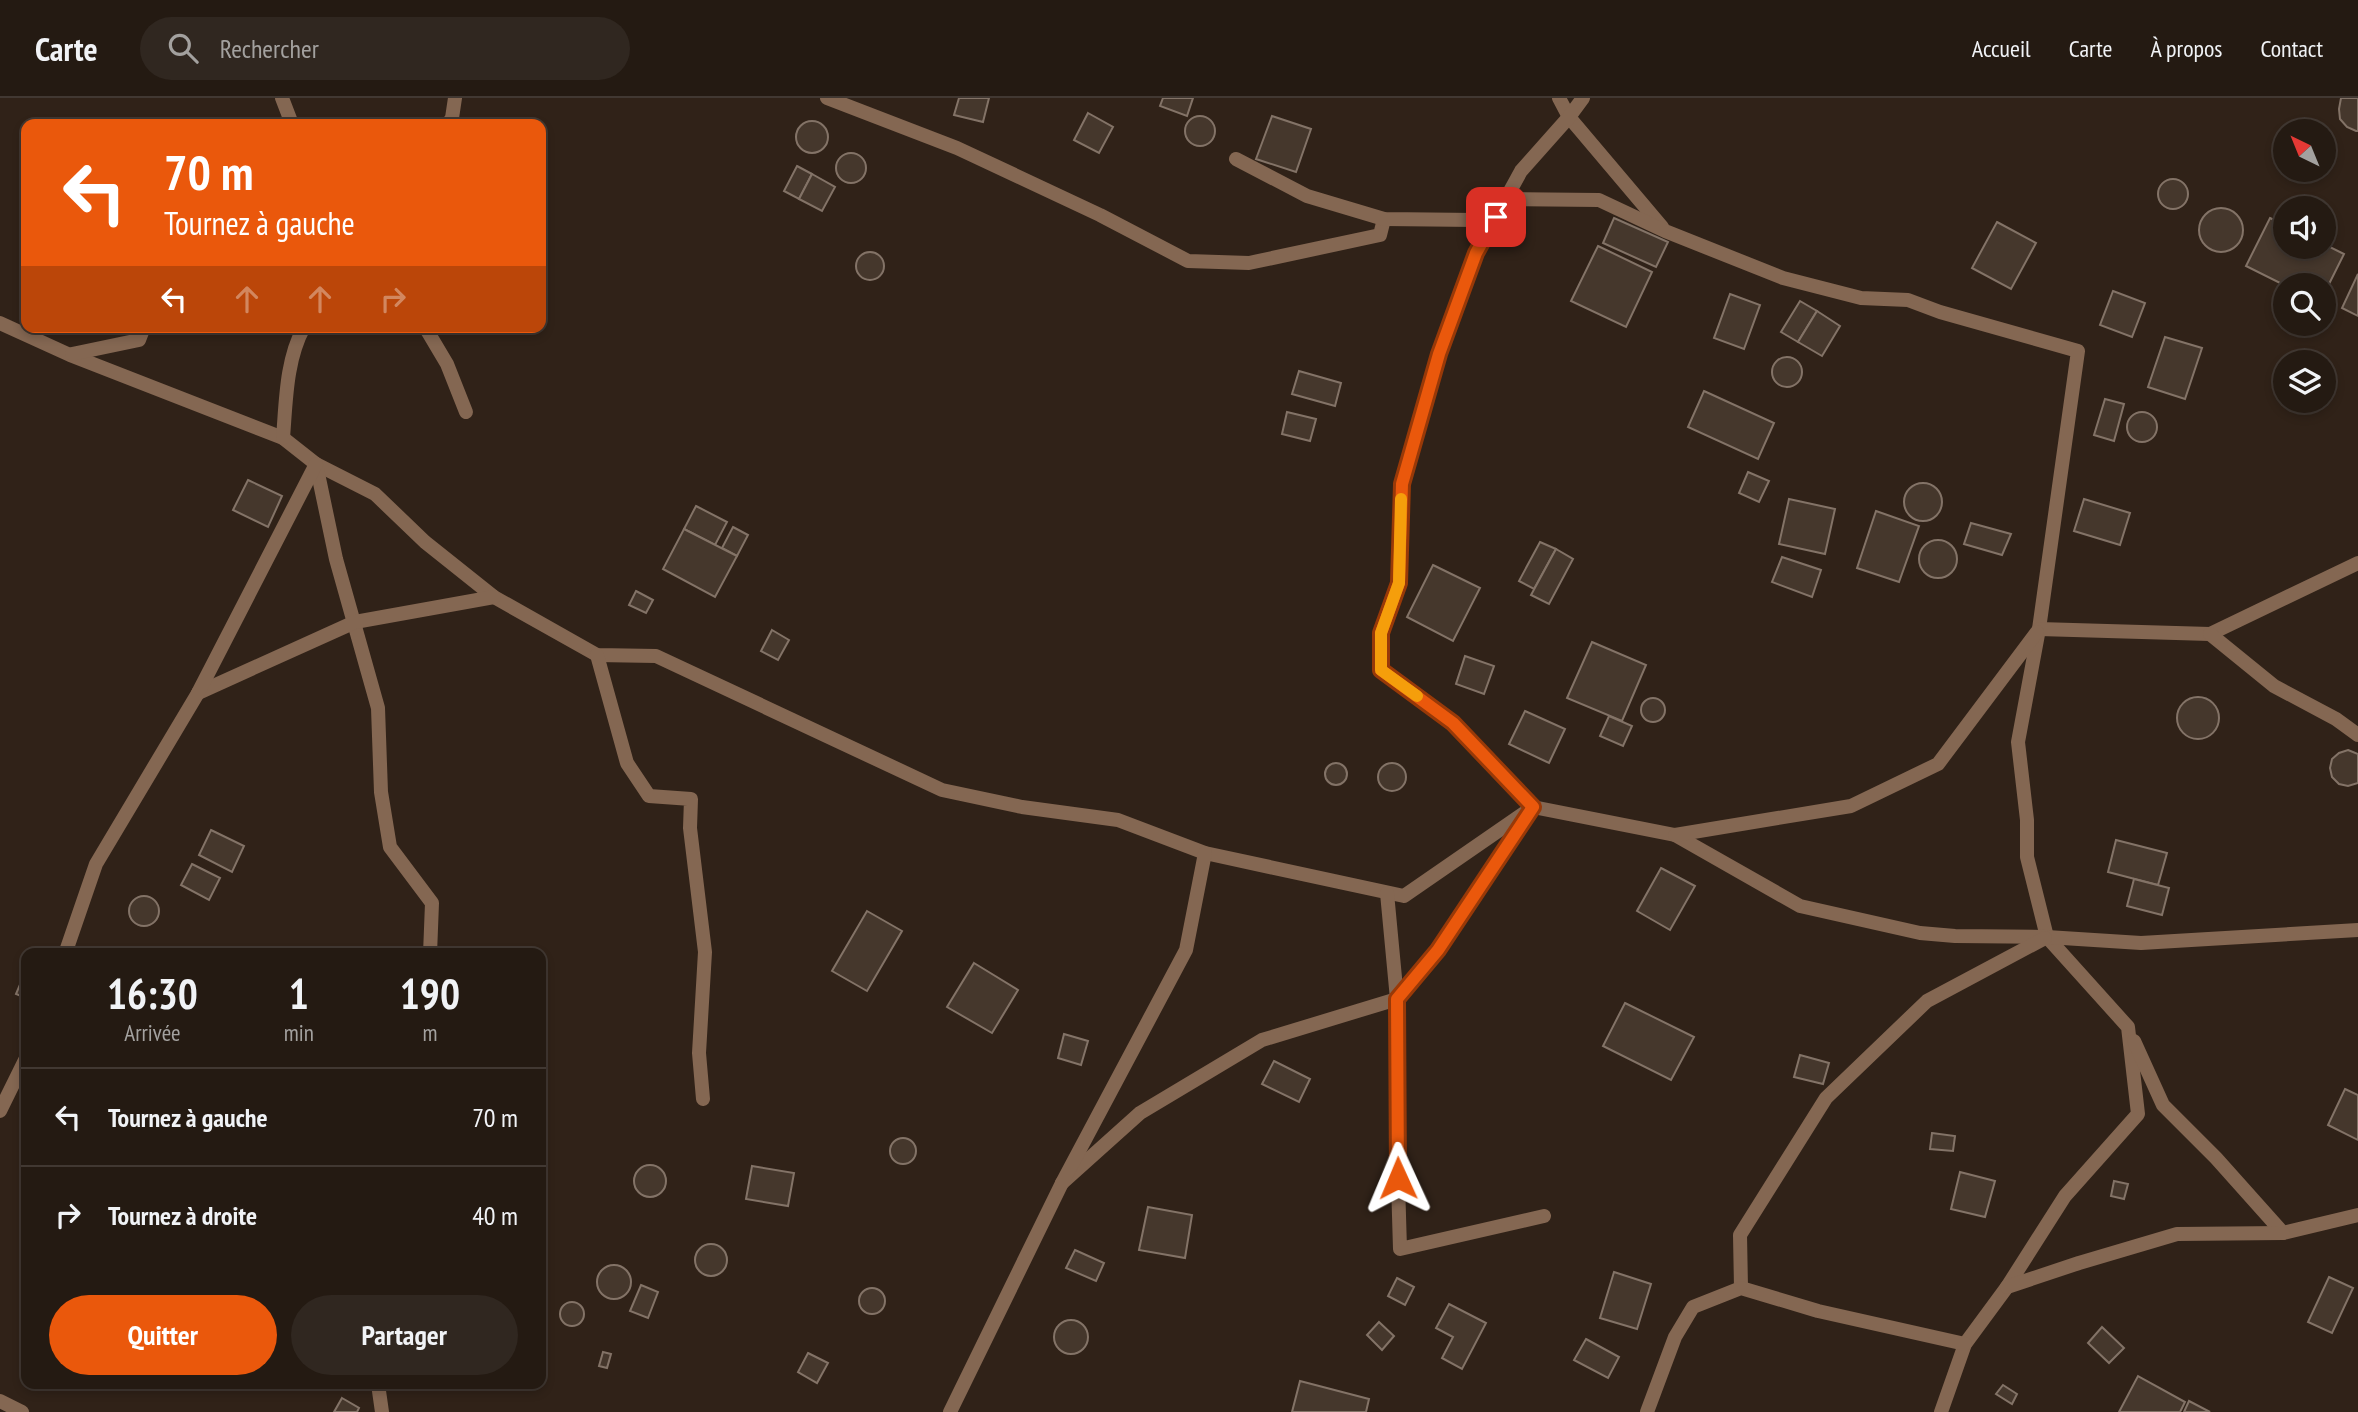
<!DOCTYPE html>
<html lang="fr">
<head>
<meta charset="utf-8">
<style>
  :root { --surface:#241a12; --page:#302720; --text:#f1f3f6; --muted:#a3a19f; --line:#413832; --accent:#ea580c }
  body { margin:0; font-family:"PT Sans Narrow",sans-serif; background:var(--page); color:var(--text); height:100vh; display:flex; flex-direction:column; font-size:26px; white-space:nowrap }
  * { box-sizing:border-box; margin:0 }
  p { font-size:23px; color:var(--muted) }
  .icon { flex:none; width:38px; height:38px; fill:none; stroke:currentColor; stroke-width:2; stroke-linecap:round; stroke-linejoin:round }
  .map { position:relative; flex:1; overflow:hidden }
  .sheet { position:absolute; left:21px; top:850px; width:525px; height:441px; display:flex; flex-direction:column; background:var(--surface); border-radius:14px; box-shadow:0 4px 10px #0003,0 0 0 2px var(--line) }
  .sheet>* { flex:none }
  .guide { position:absolute; left:21px; top:21px; width:525px; height:214px; border-radius:14px; box-shadow:0 4px 10px #0003,0 0 0 2px var(--line); background:#ea580c; color:#fff; overflow:hidden }
  .needle { width:46px; rotate:317deg }
  .tools { position:absolute; left:2273px; top:21px; display:grid; gap:14px }
  .tools a { display:grid; place-items:center; width:63px; height:63px; border-radius:50%; background:var(--surface); box-shadow:0 4px 10px #0003,0 0 0 2px var(--line); font-size:35px }
  .pin { position:absolute; display:grid; place-items:center; width:60px; height:60px; color:#fff; margin:-30px; border-radius:14px; box-shadow:0 4px 10px #0006 }
  .me { position:absolute; width:77px; margin:-38px; rotate:359deg; stroke-linejoin:round; filter:drop-shadow(0 0 5px #0008) }
  .turn { display:flex; align-items:center; gap:24px; height:147px; padding:0 28px; font-size:32px }
  .turn .icon { width:91px; height:91px; stroke-width:2.5 }
  .turn b { display:block; font-size:49px; line-height:60px }
  .lanes { display:flex; align-items:center; height:66px; padding:0 28px; background:#0003; justify-content:center; gap:35px; direction:ltr }
  .lanes .off { opacity:.35 }
  .eta { display:flex; justify-content:space-evenly; align-items:center; height:119px; text-align:center }
  .eta b { font-size:42px; font-weight:600; line-height:49px }
  .action { display:flex; gap:14px; margin-top:auto; padding:14px 28px }
  .action a { flex:1; height:80px; border-radius:42px; background:var(--accent); color:#fff; font-size:28px; font-weight:600; line-height:80px; text-align:center }
  .action a+a { background:var(--page); color:var(--text) }
  ul { padding:0; list-style:none }
  li { display:flex; align-items:center; gap:21px; height:98px; padding:0 28px; border-top:2px solid var(--line) }
  li div { flex:1 }
  li b { display:block; font-size:26px }
  li em { font-style:normal }
  header { display:flex; align-items:center; gap:42px; box-sizing:border-box; height:98px; padding:0 35px; background:var(--surface); border-bottom:2px solid var(--line) }
  header strong { font-size:33px }
  nav { display:flex; gap:38px; margin-inline-start:auto; font-size:24px }
  .search { width:490px; height:63px; background:var(--page); display:flex; align-items:center; gap:18px; box-sizing:border-box; padding:0 24px; border-radius:38px; color:var(--muted); font-size:26px }
  .map>svg:first-child { display:block }
  .building { fill:#45372c; stroke:#837367; stroke-width:2 }
  .lines { fill:none; stroke-linecap:round; stroke-linejoin:round }
  .street { stroke:#846752; stroke-width:14 }
  .route-casing { stroke:#983908; stroke-width:18 }
  .route { stroke:#ea580c; stroke-width:12 }
  .slow { stroke:#f59e0b; stroke-width:12 }
</style>
</head>
<body>
<header>
<strong>Carte</strong>
<div class="search"><svg class="icon" aria-label="search" viewBox="0 0 24 24"><circle cx="10" cy="10" r="6"/><path d="M15 15l6 6"/></svg>Rechercher</div>
<nav><a>Accueil</a><a>Carte</a><a>À propos</a><a>Contact</a></nav>
</header>
<div class="map">
<svg width="2358" height="1314" viewBox="0 0 2358 1314">
  <rect width="100%" height="100%" fill="#302218"/>
  <g class="building">
    <polygon points="959,0 989,0 983,24 954,17"/>
    <polygon points="1163,0 1193,0 1187,18 1160,8"/>
    <polygon points="2358,0 2358,33 2356,33 2347,29 2340,21 2339,11 2341,0"/>
    <polygon points="1088,15 1113,29 1099,55 1074,42"/>
    <polygon points="1272,18 1311,31 1296,74 1256,61"/>
    <circle cx="1200" cy="33" r="15"/>
    <circle cx="812" cy="39" r="16"/>
    <circle cx="851" cy="70" r="15"/>
    <polygon points="797,68 812,76 799,101 784,93"/>
    <polygon points="812,76 835,89 822,113 799,101"/>
    <circle cx="2173" cy="96" r="15"/>
    <circle cx="2221" cy="132" r="22"/>
    <polygon points="1614,120 1668,144 1656,169 1603,145"/>
    <polygon points="2270,120 2286,128 2286,149 2324,149 2324,146 2344,156 2324,196 2324,187 2286,188 2246,168"/>
    <polygon points="1997,124 2036,145 2011,191 1972,170"/>
    <polygon points="1598,148 1652,174 1626,229 1571,203"/>
    <circle cx="870" cy="168" r="14"/>
    <polygon points="2358,176 2358,218 2342,210"/>
    <polygon points="2113,193 2145,205 2132,239 2100,227"/>
    <polygon points="1730,196 1760,207 1744,251 1714,240"/>
    <polygon points="1800,203 1817,213 1798,244 1781,234"/>
    <polygon points="1817,213 1840,228 1822,258 1798,244"/>
    <polygon points="2165,239 2202,250 2185,301 2148,289"/>
    <circle cx="1787" cy="274" r="15"/>
    <polygon points="1299,273 1341,285 1335,308 1292,296"/>
    <polygon points="1704,293 1774,325 1758,361 1688,329"/>
    <polygon points="2105,301 2124,306 2114,343 2094,337"/>
    <polygon points="1287,314 1316,321 1310,343 1282,336"/>
    <circle cx="2142" cy="329" r="15"/>
    <polygon points="1748,374 1769,383 1759,404 1739,395"/>
    <polygon points="248,382 282,398 268,429 233,412"/>
    <circle cx="1923" cy="404" r="19"/>
    <polygon points="1789,401 1835,411 1825,456 1779,446"/>
    <polygon points="2084,401 2130,415 2120,447 2074,433"/>
    <polygon points="696,408 727,424 715,447 684,431"/>
    <polygon points="1876,413 1919,428 1899,484 1857,470"/>
    <polygon points="1971,425 2011,436 2002,457 1964,446"/>
    <polygon points="733,429 748,437 737,458 722,450"/>
    <polygon points="684,431 737,458 715,499 663,471"/>
    <circle cx="1938" cy="461" r="19"/>
    <polygon points="1540,444 1556,451 1534,491 1519,483"/>
    <polygon points="1556,451 1573,461 1549,506 1531,497"/>
    <polygon points="1782,459 1821,472 1812,499 1772,484"/>
    <polygon points="1433,467 1480,490 1453,543 1407,519"/>
    <polygon points="636,493 653,502 646,515 629,507"/>
    <polygon points="772,532 789,542 778,562 761,553"/>
    <polygon points="1592,544 1646,567 1622,623 1567,600"/>
    <polygon points="1465,558 1494,568 1484,596 1456,586"/>
    <circle cx="2198" cy="620" r="21"/>
    <circle cx="1653" cy="612" r="12"/>
    <polygon points="1525,613 1565,631 1549,665 1509,646"/>
    <polygon points="1609,618 1632,628 1623,648 1600,638"/>
    <polygon points="2348,652 2358,656 2358,685 2348,688 2339,686 2332,679 2330,670 2332,661 2339,655"/>
    <circle cx="1336" cy="676" r="11"/>
    <circle cx="1392" cy="679" r="14"/>
    <polygon points="211,732 244,748 232,774 199,757"/>
    <polygon points="2116,742 2167,755 2158,787 2108,774"/>
    <polygon points="192,766 220,780 209,802 181,787"/>
    <polygon points="1661,770 1695,788 1670,832 1637,813"/>
    <polygon points="2134,781 2169,790 2162,817 2127,808"/>
    <circle cx="144" cy="813" r="15"/>
    <polygon points="867,813 902,833 867,893 832,873"/>
    <polygon points="974,865 1018,892 992,935 947,909"/>
    <polygon points="24,877 26,878 26,900 16,896"/>
    <polygon points="1625,905 1694,939 1671,982 1603,948"/>
    <polygon points="1064,936 1088,943 1081,967 1058,960"/>
    <polygon points="1800,957 1829,965 1823,986 1794,979"/>
    <polygon points="1274,963 1310,981 1299,1004 1262,986"/>
    <polygon points="2345,991 2358,997 2358,1042 2328,1027"/>
    <polygon points="1932,1035 1955,1038 1953,1053 1930,1051"/>
    <circle cx="903" cy="1053" r="13"/>
    <circle cx="650" cy="1083" r="16"/>
    <polygon points="752,1068 794,1075 788,1108 746,1101"/>
    <polygon points="1960,1074 1995,1083 1985,1119 1951,1111"/>
    <polygon points="2114,1083 2128,1086 2124,1101 2111,1098"/>
    <polygon points="1148,1109 1192,1117 1185,1160 1139,1152"/>
    <circle cx="711" cy="1162" r="16"/>
    <polygon points="1075,1152 1104,1165 1096,1183 1066,1170"/>
    <circle cx="614" cy="1184" r="17"/>
    <polygon points="1614,1174 1651,1186 1637,1231 1600,1220"/>
    <polygon points="2329,1179 2353,1190 2332,1235 2308,1224"/>
    <polygon points="1397,1180 1414,1189 1405,1207 1388,1198"/>
    <polygon points="641,1187 658,1194 648,1220 630,1213"/>
    <circle cx="872" cy="1203" r="13"/>
    <circle cx="572" cy="1216" r="12"/>
    <polygon points="1449,1206 1486,1225 1462,1271 1442,1260 1453,1239 1436,1230"/>
    <circle cx="1071" cy="1239" r="17"/>
    <polygon points="1379,1224 1394,1238 1382,1252 1367,1237"/>
    <polygon points="2102,1229 2124,1250 2109,1265 2088,1245"/>
    <polygon points="1586,1241 1619,1259 1608,1280 1574,1262"/>
    <polygon points="603,1254 611,1256 607,1270 599,1268"/>
    <polygon points="808,1255 828,1265 817,1285 798,1274"/>
    <polygon points="2138,1278 2185,1304 2180,1314 2119,1314"/>
    <polygon points="1300,1283 1369,1301 1366,1314 1292,1314"/>
    <polygon points="2003,1287 2017,1296 2012,1306 1996,1296"/>
    <polygon points="342,1300 359,1310 357,1314 334,1314"/>
    <polygon points="2189,1303 2210,1314 2184,1314"/>
  </g>
  <g class="lines">
    <g class="street">
      <polyline points="282,0 292,26"/>
      <polyline points="827,0 957,50 1100,117 1188,163 1249,165 1380,137 1384,121"/>
      <polyline points="1559,0 1569,19 1662,129"/>
      <polyline points="448,26 452,20 455,0"/>
      <polyline points="1236,61 1307,98 1384,121 1476,122 1505,101 1599,102 1665,133 1783,180 1861,200 1908,202 1940,214 2078,253 2039,531 2018,644 2027,722 2027,759 2047,839 2128,929 2138,1016 2065,1098 2007,1189 1965,1246 1941,1314"/>
      <polyline points="0,225 70,257 283,340 316,366 375,396 425,444 494,499 597,557 656,558 942,692 1022,709 1118,722 1205,755 1404,798 1533,709 1675,737 1800,808 1920,835 1955,838 2047,839 2141,845 2358,832"/>
      <polyline points="425,229 447,266 466,314"/>
      <polyline points="72,256 139,242 144,229"/>
      <path d="M283,340c3,-37 3,-78 21,-111"/>
      <polyline points="316,366 336,461 378,610 381,694 390,749 432,805 430,856"/>
      <polyline points="2039,531 2210,536 2358,465"/>
      <polyline points="2210,536 2274,588 2336,621 2358,637"/>
      <polyline points="597,557 627,665 649,698 691,701 690,730 705,854 699,955 703,1001"/>
      <polyline points="198,595 355,524 494,499"/>
      <polyline points="1675,737 1851,708 1938,666 2037,534"/>
      <polyline points="1387,795 1397,901 1396,1017 1400,1151 1544,1118"/>
      <polyline points="65,856 96,766 198,595 316,366"/>
      <polyline points="2134,943 2163,1007 2216,1060 2283,1135 2358,1117"/>
      <polyline points="0,1013 26,960"/>
      <polyline points="1062,1085 1140,1015 1262,942 1397,901 1438,852 1533,709 1453,625 1381,572 1381,535 1399,485 1402,386 1439,256 1476,155 1521,73 1569,19 1583,0"/>
      <polyline points="2007,1189 2079,1165 2177,1136 2283,1135"/>
      <polyline points="1741,1190 1740,1137 1826,1000 1927,903 2045,840"/>
      <polyline points="378,1286 382,1314"/>
      <polyline points="0,1303 22,1314"/>
      <polyline points="950,1314 1062,1085 1186,852 1205,755"/>
      <polyline points="1647,1314 1675,1239 1693,1209 1741,1190 1818,1213 1965,1246"/>
    </g>
  </g>
  <g class="lines">
    <defs>
      <polyline id="route" points="1398,1080 1397,901 1438,852 1533,709 1453,625 1381,572 1381,535 1399,485 1402,386 1439,256 1476,155 1496,119"/>
    </defs>
    <use href="#route" class="route-casing"/>
    <use href="#route" class="route"/>
    <polyline class="slow" points="1401,401 1399,485 1381,535 1381,572 1417,598"/>
  </g>
</svg>
<div class="tools">
<a><svg class="needle" viewBox="-14 -14 28 28"><path d="M0-13l5 13h-10z" fill="#e53935"/><path d="M0 13l5-13h-10z" fill="#a3a19f"/></svg></a>
<a><svg class="icon" aria-label="sound" viewBox="0 0 24 24"><path d="M4 9h4l5-4v14l-5-4H4zM17 9q2 3 0 6"/></svg></a>
<a><svg class="icon" aria-label="search" viewBox="0 0 24 24"><circle cx="10" cy="10" r="6"/><path d="M15 15l6 6"/></svg></a>
<a><svg class="icon" aria-label="layers" viewBox="0 0 24 24"><path d="M12 4l9 5-9 5-9-5zM3 14l9 5 9-5"/></svg></a>
</div>
<div class="pin" style="left:1496px;top:119px;background:#d93025"><svg class="icon" aria-label="arrive" viewBox="0 0 24 24"><path d="M6 21V4h12l-3 4 3 4H6"/></svg></div>
<svg class="me" style="left:1398px;top:1080px" viewBox="-20 -20 40 40"><path d="M0-17L14 15 0 8-14 15z" fill="#ea580c" stroke="#fff" stroke-width="4"/></svg>
<div class="guide">
<div class="turn"><svg class="icon" aria-label="left" viewBox="0 0 24 24"><path d="M17 20v-9H6M10 6l-5 5 5 5"/></svg><div><b>70 m</b>Tournez à gauche</div></div>
<div class="lanes"><svg class="icon" aria-label="left" viewBox="0 0 24 24"><path d="M17 20v-9H6M10 6l-5 5 5 5"/></svg><svg class="icon off" aria-label="ahead" viewBox="0 0 24 24"><path d="M12 20V5M6 11l6-6 6 6"/></svg><svg class="icon off" aria-label="ahead" viewBox="0 0 24 24"><path d="M12 20V5M6 11l6-6 6 6"/></svg><svg class="icon off" aria-label="right" viewBox="0 0 24 24"><path d="M7 20v-9h11M14 6l5 5-5 5"/></svg></div>
</div>
<section class="sheet">
<div class="eta">
<div><b>16:30</b><p>Arrivée</p></div>
<div><b>1</b><p>min</p></div>
<div><b>190</b><p>m</p></div>
</div>
<ul>
<li><svg class="icon" aria-label="left" viewBox="0 0 24 24"><path d="M17 20v-9H6M10 6l-5 5 5 5"/></svg><div><b>Tournez à gauche</b></div><em>70 m</em></li>
<li><svg class="icon" aria-label="right" viewBox="0 0 24 24"><path d="M7 20v-9h11M14 6l5 5-5 5"/></svg><div><b>Tournez à droite</b></div><em>40 m</em></li>
</ul>
<div class="action"><a>Quitter</a><a>Partager</a></div>
</section>
</div>
</body>
</html>
